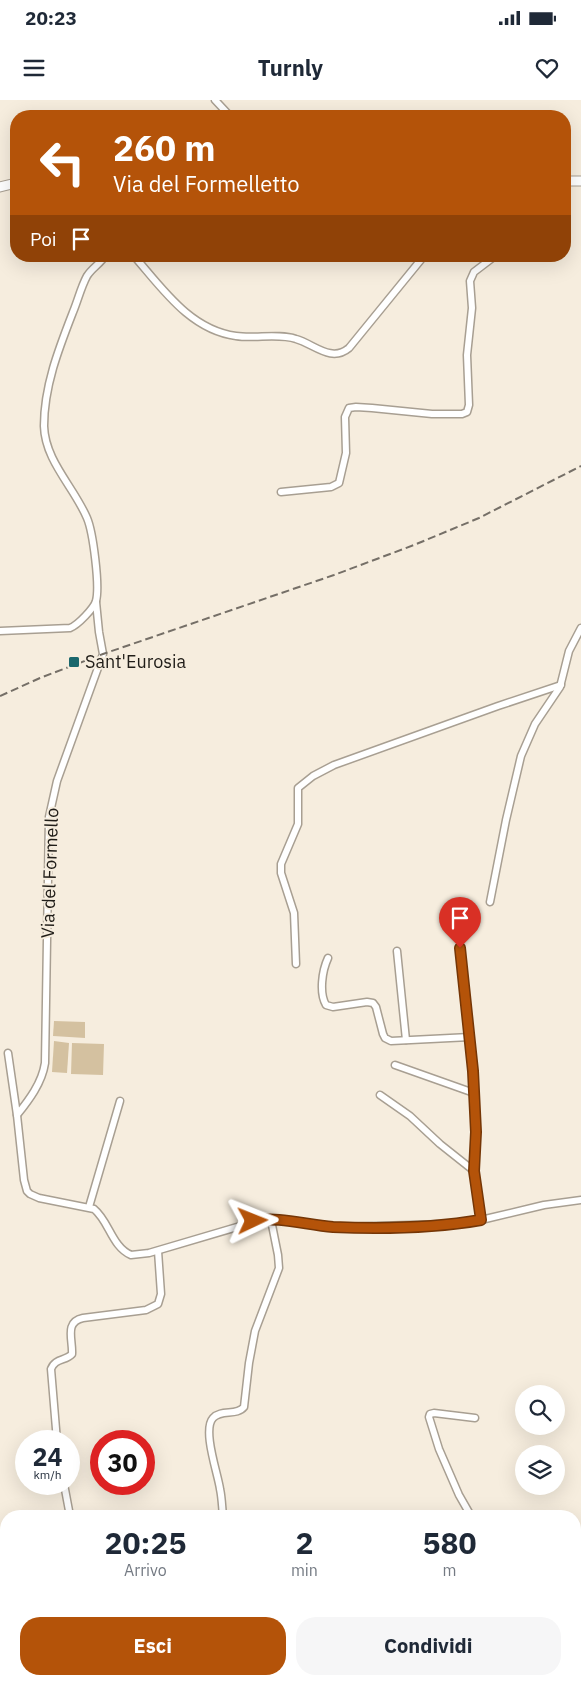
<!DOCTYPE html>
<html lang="it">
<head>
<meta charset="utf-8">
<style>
  :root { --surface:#fff; --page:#f6f6f7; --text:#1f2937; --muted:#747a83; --accent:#b45309 }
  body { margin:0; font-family:"IBM Plex Sans",sans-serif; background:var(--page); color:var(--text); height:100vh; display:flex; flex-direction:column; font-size:19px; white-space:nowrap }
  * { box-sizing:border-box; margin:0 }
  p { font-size:16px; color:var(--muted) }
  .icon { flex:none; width:28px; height:28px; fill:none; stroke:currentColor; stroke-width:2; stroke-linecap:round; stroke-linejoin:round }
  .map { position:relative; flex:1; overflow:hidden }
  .side { position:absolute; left:0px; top:1410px; width:581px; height:175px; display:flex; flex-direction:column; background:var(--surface); border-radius:20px 20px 0 0; box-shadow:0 5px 20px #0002 }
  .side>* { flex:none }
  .hud { position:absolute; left:10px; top:10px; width:561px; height:152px; border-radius:20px; box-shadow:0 5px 20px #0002; background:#b45309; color:#fff; overflow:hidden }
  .tools { position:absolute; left:515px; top:1285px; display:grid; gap:10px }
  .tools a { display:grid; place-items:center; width:50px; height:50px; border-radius:50%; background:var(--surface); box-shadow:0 5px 20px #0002; font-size:25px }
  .speed { position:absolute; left:15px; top:1330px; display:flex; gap:10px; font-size:25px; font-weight:700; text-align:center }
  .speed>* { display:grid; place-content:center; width:65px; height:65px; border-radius:50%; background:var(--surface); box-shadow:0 5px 20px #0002; line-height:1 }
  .speed small { font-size:12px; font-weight:400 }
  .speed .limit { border:8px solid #d22; background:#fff; color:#111 }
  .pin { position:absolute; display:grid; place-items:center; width:42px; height:42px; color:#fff; margin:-51px -21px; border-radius:50% 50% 50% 0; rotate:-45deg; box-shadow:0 0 5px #0007 }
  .pin .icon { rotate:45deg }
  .me { position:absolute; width:55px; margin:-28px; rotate:88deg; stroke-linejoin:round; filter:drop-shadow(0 0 4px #0008) }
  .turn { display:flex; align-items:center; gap:18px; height:105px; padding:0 20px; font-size:22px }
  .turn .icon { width:65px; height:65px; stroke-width:2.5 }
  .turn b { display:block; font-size:35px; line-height:42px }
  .then { display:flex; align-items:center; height:48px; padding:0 20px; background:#0003; gap:10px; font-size:19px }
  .eta { display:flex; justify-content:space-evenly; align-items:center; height:85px; text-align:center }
  .eta b { font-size:30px; font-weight:700; line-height:35px }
  .action { display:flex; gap:10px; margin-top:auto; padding:10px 20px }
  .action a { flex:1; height:58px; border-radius:20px; background:var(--accent); color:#fff; font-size:20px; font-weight:700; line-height:58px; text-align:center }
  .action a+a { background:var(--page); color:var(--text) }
  .status { display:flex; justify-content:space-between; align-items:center; height:35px; padding:0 25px; background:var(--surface); direction:ltr }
  .status svg { height:14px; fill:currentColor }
  header { display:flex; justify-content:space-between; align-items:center; height:65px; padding:0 20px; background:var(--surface); font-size:22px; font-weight:700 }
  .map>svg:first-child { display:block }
  .green { fill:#d4c1a0 }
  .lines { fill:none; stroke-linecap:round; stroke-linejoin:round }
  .minor-casing { stroke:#a89f92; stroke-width:9 }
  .tertiary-casing { stroke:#a89f92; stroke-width:10 }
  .secondary-casing { stroke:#a89f92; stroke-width:11 }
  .minor { stroke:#fff; stroke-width:6 }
  .tertiary { stroke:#fff; stroke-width:8 }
  .secondary { stroke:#fff; stroke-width:9 }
  .rail { stroke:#756f67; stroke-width:2; stroke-dasharray:8 4; stroke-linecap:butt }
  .route-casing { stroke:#753606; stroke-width:12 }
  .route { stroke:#b45309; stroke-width:9 }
  .poi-dot { fill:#1a676c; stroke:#f6edde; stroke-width:2 }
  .labels { text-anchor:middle; stroke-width:4; stroke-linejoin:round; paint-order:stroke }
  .poi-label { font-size:18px; fill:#201d18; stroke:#f6edde; text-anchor:start }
  .street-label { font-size:18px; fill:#201d18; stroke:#f6edde }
</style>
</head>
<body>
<div class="status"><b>20:23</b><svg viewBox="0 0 49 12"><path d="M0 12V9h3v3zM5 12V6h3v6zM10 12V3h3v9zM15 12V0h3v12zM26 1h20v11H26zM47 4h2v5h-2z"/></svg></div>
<header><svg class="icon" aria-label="menu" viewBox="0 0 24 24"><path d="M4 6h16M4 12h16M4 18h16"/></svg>Turnly<svg class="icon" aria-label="heart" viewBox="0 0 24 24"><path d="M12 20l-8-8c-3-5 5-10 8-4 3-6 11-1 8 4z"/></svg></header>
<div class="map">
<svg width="581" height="1585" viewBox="0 0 581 1585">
  <rect width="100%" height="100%" fill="#f6edde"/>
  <g class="green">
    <polygon points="54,921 85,922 85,938 53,936"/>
    <polygon points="54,941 69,943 67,973 52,972"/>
    <polygon points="72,943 104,944 103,975 71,974"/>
  </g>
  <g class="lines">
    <defs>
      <g id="minor">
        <polyline points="215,0 230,16"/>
        <path d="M134,156c28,32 56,74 102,80 19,3 42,-3 60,3 18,5 35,24 53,9l75,-92"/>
        <polyline points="281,392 331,387 339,383 346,353 345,317 349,308 356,307 372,308 432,314 462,314 467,312 469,305 467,255 472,208 470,181 474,172 495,156"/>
        <path d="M0,531l70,-3c8,-3 24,-20 26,-27 4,-15 -3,-69 -9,-83 -13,-31 -42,-57 -43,-92 0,-40 15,-78 29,-114 5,-12 8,-25 14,-36 5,-8 13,-12 18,-20"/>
        <polyline points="490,802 506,720 521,656 535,624 560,587 569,551 581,528"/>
        <polyline points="460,848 473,971 476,1032 474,1071 481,1120"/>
        <polyline points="397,851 406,940"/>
        <path d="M328,858c-6,13 -9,35 -2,47l7,2 34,-5 6,1 3,4 7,27 2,4 6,3 79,-4"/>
        <polyline points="296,864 294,813 281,773 281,764 298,724 298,688 313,676 334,665 498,606 561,585"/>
        <path d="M8,953l9,62 7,65 3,11 3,3 9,4 55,11c15,12 18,38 37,46l18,-2 112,-33h16l64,7 104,-3 36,-4 63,-15 37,-5"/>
        <polyline points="395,965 474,993"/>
        <polyline points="380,995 410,1016 440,1044 474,1071"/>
        <path d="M17,1015c12,-15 25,-32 28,-52l4,-246 8,-36 46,-127 -4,-22 -3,-30"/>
        <polyline points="89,1107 120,1001"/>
        <path d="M57,1341l-6,-72c4,-11 15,-8 21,-15 1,-14 -8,-32 11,-36l63,-8 12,-6 3,-10 -3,-43"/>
        <polyline points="64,1384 70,1416"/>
        <path d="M223,1416c-1,-9 -1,-18 -3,-27 -2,-15 -18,-59 -7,-71 8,-9 24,-2 31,-11l5,-44 6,-32 24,-63 -1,-13 -7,-35"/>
        <polyline points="471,1416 459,1395 439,1349 429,1317 430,1314 434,1313 475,1318"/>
        <polyline points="0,1442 6,1442"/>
        <polyline points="110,1579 111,1585"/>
      </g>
      <g id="tertiary">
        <polyline points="575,1523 581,1525"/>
        <polyline points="420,1585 424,1579"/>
      </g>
      <g id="secondary">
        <polyline points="565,81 581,81"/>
        <polyline points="0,87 16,83"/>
      </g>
    </defs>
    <use href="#minor" class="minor-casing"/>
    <use href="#tertiary" class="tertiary-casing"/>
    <use href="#secondary" class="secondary-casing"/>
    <use href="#minor" class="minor"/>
    <use href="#tertiary" class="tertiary"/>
    <use href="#secondary" class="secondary"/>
    <polyline class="rail" points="0,596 40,578 103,554 334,475 414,445 479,418 581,366"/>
  </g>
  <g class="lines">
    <defs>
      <path id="route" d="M253,1121c26,-5 53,4 80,6 47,2 101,1 148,-7l-7,-49 2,-39 -3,-61 -13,-123"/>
    </defs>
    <use href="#route" class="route-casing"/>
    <use href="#route" class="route"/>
  </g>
  <rect class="poi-dot" x="68" y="556" width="12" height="12" rx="2.5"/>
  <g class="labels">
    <g class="poi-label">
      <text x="85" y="568">Sant'Eurosia</text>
    </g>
    <g class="street-label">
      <text transform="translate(50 773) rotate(-88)" y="6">Via del Formello</text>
    </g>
  </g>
</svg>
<div class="tools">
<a><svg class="icon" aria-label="search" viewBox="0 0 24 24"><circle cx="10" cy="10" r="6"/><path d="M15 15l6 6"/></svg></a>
<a><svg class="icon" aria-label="layers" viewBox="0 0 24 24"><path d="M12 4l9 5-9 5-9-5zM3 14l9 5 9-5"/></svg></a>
</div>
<div class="speed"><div>24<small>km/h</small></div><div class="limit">30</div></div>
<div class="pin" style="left:460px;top:848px;background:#d93025"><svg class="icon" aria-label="arrive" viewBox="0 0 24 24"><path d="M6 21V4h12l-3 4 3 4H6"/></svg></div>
<svg class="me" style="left:253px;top:1121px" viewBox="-20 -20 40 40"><path d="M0-17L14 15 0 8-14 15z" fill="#b45309" stroke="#fff" stroke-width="4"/></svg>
<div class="hud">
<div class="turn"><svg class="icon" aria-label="left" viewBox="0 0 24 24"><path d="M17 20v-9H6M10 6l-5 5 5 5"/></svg><div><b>260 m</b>Via del Formelletto</div></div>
<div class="then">Poi<svg class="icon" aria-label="arrive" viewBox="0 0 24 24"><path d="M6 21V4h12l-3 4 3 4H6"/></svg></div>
</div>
<section class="side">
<div class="eta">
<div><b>20:25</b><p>Arrivo</p></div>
<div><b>2</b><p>min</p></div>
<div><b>580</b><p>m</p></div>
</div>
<div class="action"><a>Esci</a><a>Condividi</a></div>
</section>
</div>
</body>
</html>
